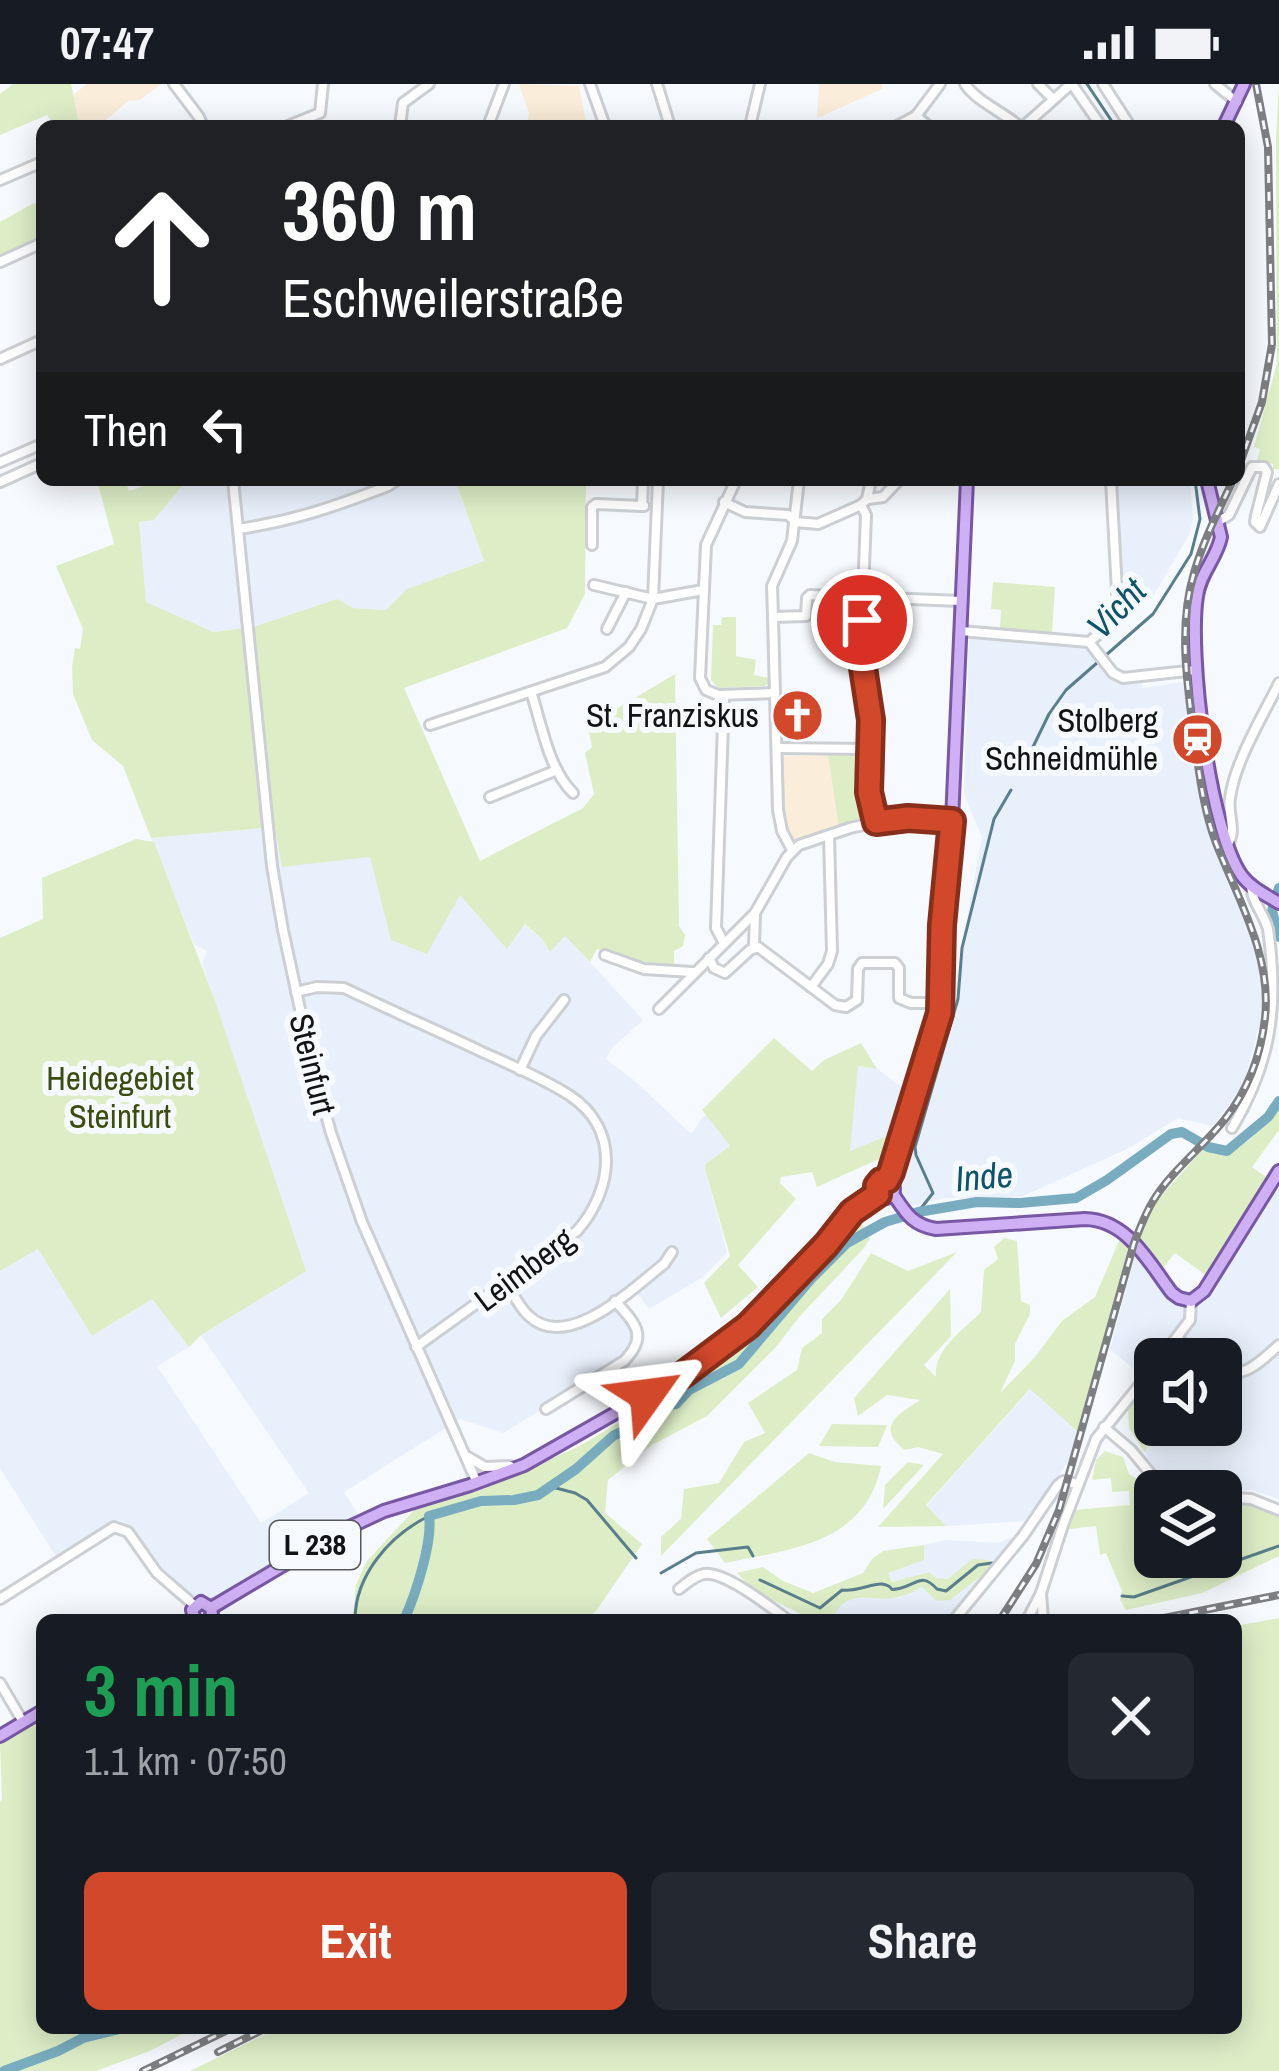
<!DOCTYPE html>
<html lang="en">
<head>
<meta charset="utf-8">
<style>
  :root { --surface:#171b24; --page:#242831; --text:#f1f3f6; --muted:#9ea1a6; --accent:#d2482b }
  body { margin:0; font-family:"Archivo Narrow",sans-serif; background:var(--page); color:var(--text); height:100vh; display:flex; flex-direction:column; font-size:45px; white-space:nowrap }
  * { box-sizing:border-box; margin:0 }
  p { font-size:39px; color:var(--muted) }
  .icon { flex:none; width:66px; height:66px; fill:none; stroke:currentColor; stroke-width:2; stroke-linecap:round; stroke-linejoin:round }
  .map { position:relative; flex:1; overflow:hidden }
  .sheet { position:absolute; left:36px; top:1530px; width:1206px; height:420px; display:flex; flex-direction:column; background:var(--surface); border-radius:18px; box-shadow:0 6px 30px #0003 }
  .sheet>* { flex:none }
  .hud { position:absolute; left:36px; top:36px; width:1209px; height:366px; border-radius:18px; box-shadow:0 6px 30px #0003; background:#202124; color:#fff; overflow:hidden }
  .buttons { position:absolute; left:1134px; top:1254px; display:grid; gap:24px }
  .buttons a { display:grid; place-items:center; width:108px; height:108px; border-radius:18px; background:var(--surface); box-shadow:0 6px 30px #0003; font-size:60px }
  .pin { position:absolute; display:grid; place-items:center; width:102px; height:102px; color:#fff; margin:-51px; border:6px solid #fff; border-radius:50%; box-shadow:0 3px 12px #0007 }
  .me { position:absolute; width:132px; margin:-66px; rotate:59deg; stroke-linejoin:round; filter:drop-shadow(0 0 9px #0008) }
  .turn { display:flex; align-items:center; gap:42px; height:252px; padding:0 48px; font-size:54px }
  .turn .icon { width:156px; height:156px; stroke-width:2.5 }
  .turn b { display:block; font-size:84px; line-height:102px }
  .then { display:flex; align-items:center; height:114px; padding:0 48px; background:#0003; gap:24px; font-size:45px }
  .round { display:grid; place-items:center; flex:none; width:126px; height:126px; border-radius:18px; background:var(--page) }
  .headline { display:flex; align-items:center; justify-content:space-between; height:204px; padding:0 48px }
  h1 { font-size:72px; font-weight:700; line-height:90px; color:#1e9e55 }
  .action { display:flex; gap:24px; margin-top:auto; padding:24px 48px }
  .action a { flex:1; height:138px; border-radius:18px; background:var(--accent); color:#fff; font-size:48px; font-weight:700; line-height:138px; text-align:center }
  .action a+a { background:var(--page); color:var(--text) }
  .status { display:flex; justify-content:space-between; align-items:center; height:84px; padding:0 60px; background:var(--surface); direction:ltr }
  .status svg { height:33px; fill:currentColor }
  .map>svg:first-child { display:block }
  .built { fill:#e8f0fb }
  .education { fill:#faedd9 }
  .green { fill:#ddeec7 }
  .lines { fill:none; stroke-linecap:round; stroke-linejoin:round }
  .stream { stroke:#5a7e8b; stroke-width:3 }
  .river { stroke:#79acbe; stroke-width:10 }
  .minor-casing { stroke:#cccfd3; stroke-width:14 }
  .major-casing { stroke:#7857a3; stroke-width:16 }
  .minor { stroke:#fff; stroke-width:8 }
  .major { stroke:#cfb0f5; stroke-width:10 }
  .rail-casing { stroke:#7c7e81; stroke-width:8 }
  .rail { stroke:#f6f9fd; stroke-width:3; stroke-dasharray:9; stroke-linecap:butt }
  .route-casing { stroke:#882f1c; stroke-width:30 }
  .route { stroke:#d2482b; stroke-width:21 }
  .labels { text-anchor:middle; stroke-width:12; stroke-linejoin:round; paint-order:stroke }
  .shield { fill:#f6f9fd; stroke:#56585b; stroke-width:3 }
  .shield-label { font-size:30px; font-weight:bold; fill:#121315 }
  .poi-label { font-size:33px; fill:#121315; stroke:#f6f9fd; text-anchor:end }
  .street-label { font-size:33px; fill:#121315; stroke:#f6f9fd }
  .park-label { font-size:33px; fill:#384d0e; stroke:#f6f9fd }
  .water-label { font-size:36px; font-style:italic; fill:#0d5467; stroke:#f6f9fd }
</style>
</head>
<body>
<div class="status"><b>07:47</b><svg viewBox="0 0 49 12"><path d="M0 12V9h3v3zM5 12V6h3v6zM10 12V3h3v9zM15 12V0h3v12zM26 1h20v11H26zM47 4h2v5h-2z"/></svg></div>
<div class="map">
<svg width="1279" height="1987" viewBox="0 0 1279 1987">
  <rect width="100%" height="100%" fill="#f6f9fd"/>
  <g class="built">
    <polygon points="187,396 455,396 484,477 407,505 387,526 354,524 337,515 253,543 212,548 145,518 138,438 154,436"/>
    <polygon points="1115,396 1190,396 1193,436 1189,451 1152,514 1123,509"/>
    <polygon points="969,554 1081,563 1095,570 1111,596 1120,600 1142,599 1143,604 1183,598 1199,708 1208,745 1254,863 1263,907 1262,931 1244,999 1213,1042 1178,1034 1129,1064 1021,1113 945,1114 913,1122 909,1119 895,1093 952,919 982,753 964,710"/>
    <polygon points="276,743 282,782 371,772 391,855 426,869 460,810 507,864 524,840 543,856 565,851 643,936 612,964 606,975 635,997 688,1047 692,1050 703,1032 707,1032 731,1062 707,1080 705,1085 727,1168 703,1193 649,1225 638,1210 618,1225 634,1251 634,1260 621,1277 503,1349 460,1335 344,1408 358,1430 211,1514 202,1513 192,1511 166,1491 122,1437 114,1436 57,1474 0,1384 0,1187 37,1163 92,1252 152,1215 189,1263 157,1282 261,1439 309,1409 201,1251 303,1188 202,879 207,867 194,860 151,754"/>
    <polygon points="858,982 877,985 912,1011 897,1054 849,1068"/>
    <polygon points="1279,1105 1279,1415 1253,1406 1181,1405 1162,1395 1145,1369 1150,1352 1163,1341 1221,1341 1221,1275 1155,1275 1155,1329 1142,1315 1152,1300 1110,1265 1136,1169 1179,1218 1190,1223 1203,1219 1212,1209 1267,1112"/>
    <polygon points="1031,1305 1078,1348 1070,1375 1024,1437 946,1442 926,1422"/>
    <polygon points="1012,1453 1018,1455 993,1483 948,1496 936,1494 928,1488 893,1498 887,1489 924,1476 924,1461 945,1456 999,1459"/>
    <polygon points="987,1489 960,1527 949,1536 832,1536 839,1522 850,1514 899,1514 922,1503 949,1516 980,1490"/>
  </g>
  <g class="education">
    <polygon points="87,0 161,0 140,16 128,17 101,40 78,35 73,11"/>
    <polygon points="519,0 579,2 585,34 589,42 527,42 529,29"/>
    <polygon points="819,0 882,0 882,5 817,34"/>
    <polygon points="828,671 839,744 794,760 783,736 782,672"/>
  </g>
  <g class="green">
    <polygon points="13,0 71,0 78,35 102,42 55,42 47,31 0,51 0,10"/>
    <polygon points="1279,0 1279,385 1273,385 1273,380 1257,376 1260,365 1254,363 1277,279 1276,53"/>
    <polygon points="42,118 42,153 0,172 0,138 32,120"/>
    <polygon points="97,396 125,396 129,407 163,396 187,396 154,436 139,438 146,518 213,548 253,543 337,515 354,524 386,526 407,505 484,477 455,396 595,396 595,401 586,400 585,510 567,544 404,604 480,777 583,724 594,710 585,669 592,663 588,642 675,590 679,842 685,851 683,862 674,867 674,881 648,881 597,865 590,878 565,852 550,868 543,856 525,840 507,865 460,811 427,870 391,856 370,773 282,783 275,743 151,754 123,682 92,656 73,610 72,583 75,564 80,565 83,545 56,482 114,460"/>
    <polygon points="993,498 1055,503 1052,549 1000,545 1001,526 991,525"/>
    <polygon points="722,533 736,533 736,572 756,576 754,591 770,594 768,600 764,602 718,604 711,596 713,541 721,541"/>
    <polygon points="865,670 864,736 839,744 828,671"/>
    <polygon points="136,755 154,758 215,917 306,1187 201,1251 189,1263 152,1215 92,1252 38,1165 0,1187 0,854 43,835 42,794"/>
    <polygon points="774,954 812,987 824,976 861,959 877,985 858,982 850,1067 889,1051 897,1054 892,1069 817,1103 812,1088 781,1093 780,1099 796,1115 738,1181 758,1203 721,1234 704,1199 730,1172 705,1085 706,1080 730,1062 702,1026"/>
    <path d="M1279,1022v24l-27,37 14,10 -59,99 -32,-23 -15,19 -21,-33 16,-36 48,-54c3,1 17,4 20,4 19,0 46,-32 56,-47z"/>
    <polygon points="860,1137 870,1154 864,1164 800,1232 776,1263 707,1332 652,1361 608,1396 605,1429 642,1460 596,1527 586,1536 353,1536 356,1501 366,1478 416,1424 480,1406 580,1362 685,1298 749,1250 846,1146"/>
    <path d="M1004,1154l13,3 4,60 9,4v9l-15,30v17l-15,32 35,-36 27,-36 33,-24 25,-58 9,7 -51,186 -48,-43 -104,116 20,21 -68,1 65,-73 -25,-7 -13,3c-31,-23 -5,-37 15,-50l-33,-5 -29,21 -4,-18 96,-109 1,47 -27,29 12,12c-3,-27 27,-47 45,-65l3,-42 14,-11 -4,-12z"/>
    <polygon points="957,1168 661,1472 661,1453 681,1435 684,1405 719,1399 744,1358 765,1349 748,1319 797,1286 802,1264 822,1249 822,1235 841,1216 871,1169 908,1187"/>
    <polygon points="1151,1298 1153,1300 1142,1315 1155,1329 1155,1341 1163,1341 1150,1352 1145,1369 1129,1344 1128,1325"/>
    <polygon points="832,1340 887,1341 878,1363 819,1362"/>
    <path d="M1105,1367l18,6 6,17 27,17 -1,66h66v-54c20,-2 40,5 58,14v39l-77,37 -76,17 -6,-10 2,-9 -16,-38 -6,2 -4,-29 -27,3 5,-19 56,-5 -1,-14 -17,1 -1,-14 -19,2 4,-20z"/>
    <path d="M809,1369l26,9 46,4c-16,78 -90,83 -156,97l-18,-24z"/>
    <polygon points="908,1378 924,1381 883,1425 885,1401"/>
    <path d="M924,1461v15l-36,13 4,9 37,-10 7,6 12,1 24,-20 17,1 4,7 -43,33 -13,1 -15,-14c-9,5 -19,10 -29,11 -29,3 -46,-10 -61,22h-19l-57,-28 -19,-19 26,-6 20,14 30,12 50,-20 9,-14 11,-8z"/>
    <polygon points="1279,1534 1279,1987 190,1987 278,1944 1236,1944 1236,1542"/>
    <polygon points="42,1632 42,1944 193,1944 150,1967 96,1987 0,1987 0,1718 2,1716 0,1658"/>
  </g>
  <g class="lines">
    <g class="stream">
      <polyline points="1087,0 1115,42"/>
      <polyline points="1030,669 1049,630 1066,606 1153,530 1191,470 1200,435 1195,396"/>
      <polyline points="918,1128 933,1109 916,1071 915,1063 958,915 962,864 994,735 1011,706"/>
      <polyline points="552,1403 575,1409 587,1416 636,1474"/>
      <polyline points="661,1489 696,1469 748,1463 753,1472"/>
      <path d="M760,1496l60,28 22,-18c15,2 30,-7 40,-6 17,3 1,8 19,4 18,-5 21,-15 36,1l9,2 32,-26 14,-2"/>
      <polyline points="1122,1512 1134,1513 1279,1462"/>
      <path d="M355,1536c0,-45 35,-85 74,-104"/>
    </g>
    <g class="river">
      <polyline points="1279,804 1272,827 1279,853"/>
      <path d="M404,1536c11,-24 29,-78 25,-104l52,-15 33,-1 24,-5 38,-26 37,-33 35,-18 14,-13 14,-1 13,-14 50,-26 72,-85 36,-36 38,-21 33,-10 59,-10 43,1 56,-5 31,-18 64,-46 11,-2 26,15 19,4 41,-34 11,-16"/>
      <polyline points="4,1987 58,1967 83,1954 124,1944"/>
    </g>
    <defs>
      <g id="minor">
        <polyline points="174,0 199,33 203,42"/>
        <polyline points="590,0 605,42"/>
        <polyline points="657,0 670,42"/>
        <path d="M965,0c11,17 38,28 54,42"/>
        <polyline points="1038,0 1053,15"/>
        <polyline points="1072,0 1101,42"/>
        <polyline points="1103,0 1130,42"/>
        <polyline points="1215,0 1237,18"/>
        <polyline points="916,32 940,0"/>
        <polyline points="288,42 320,29 323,0"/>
        <polyline points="400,42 403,19 429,0"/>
        <polyline points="488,42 504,0"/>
        <polyline points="750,42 760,0"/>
        <polyline points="897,42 916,32 928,42"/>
        <polyline points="1024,42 1071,0"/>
        <polyline points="0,96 42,78"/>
        <polyline points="0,178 42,159"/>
        <polyline points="0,275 42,256"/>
        <polyline points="0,378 42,360"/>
        <polyline points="233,396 272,782 283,846 311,976 331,1049 362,1138 477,1399"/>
        <polyline points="643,396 642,422 644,422"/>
        <polyline points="736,396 706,461 700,594 706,606 718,611 775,609"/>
        <polyline points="871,396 867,415 861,421 866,431 861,562 871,636 869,708 876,738"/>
        <polyline points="0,398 42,379"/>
        <polyline points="868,415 883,413 899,396"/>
        <polyline points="724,418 745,428 788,431 796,438 818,440 861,421"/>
        <polyline points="1219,437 1229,431 1252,383 1264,383 1267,388 1256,432 1255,438 1260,443 1279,400"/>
        <path d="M238,445c56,-8 98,-23 150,-43l9,-6"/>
        <polyline points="592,461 592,423 596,420 642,422"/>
        <polyline points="594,501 653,515 658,396"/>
        <polyline points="773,533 772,502 792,457 799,396"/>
        <polyline points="607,545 626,508"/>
        <polyline points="961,547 1089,558 1113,589 1123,594 1196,586"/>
        <polyline points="1089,558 1112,539 1118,526 1111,396"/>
        <path d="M531,608c11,33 17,76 42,101"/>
        <polyline points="724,611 716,844 724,859"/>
        <polyline points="430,641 605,583 629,563 641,545 653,515 703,506"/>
        <polyline points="777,664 869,665"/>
        <polyline points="490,713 557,686"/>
        <path d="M1228,760c9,-15 -1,-30 2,-46 5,-37 33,-82 49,-115"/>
        <polyline points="792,766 782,747 778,726 773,533 806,532 807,514 810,511 961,517"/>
        <polyline points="754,863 755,829"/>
        <polyline points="605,871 644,885 692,888"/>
        <polyline points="709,874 714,884 725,889 750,866 758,863 835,921 846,923 857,916 858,885 862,879 895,879 899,884 899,914 911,919 941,919"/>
        <polyline points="811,903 828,880 832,867 829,752"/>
        <path d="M296,908l21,-5 27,1c44,21 89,41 134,62 30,14 63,27 91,45 52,34 44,95 8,136l-161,116"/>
        <polyline points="659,925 755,829 787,773 799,761 850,744 891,735 952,737"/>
        <polyline points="520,986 536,952 564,916"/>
        <path d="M1232,1044c39,-65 47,-122 36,-199 -4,-15 -16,-27 -17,-43"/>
        <path d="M507,1200c6,10 13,24 22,32 39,37 105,-29 135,-52l8,-12"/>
        <polyline points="1177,1254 1201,1275"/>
        <polyline points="1160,1275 1190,1236 1191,1217"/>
        <path d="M1221,1289c26,4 40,-12 58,-28"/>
        <path d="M546,1325l78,-48c25,-25 11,-38 -9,-60"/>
        <polyline points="1104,1343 1131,1366 1165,1407"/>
        <polyline points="468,1373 485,1383 510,1382"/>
        <polyline points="1221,1413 1251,1415 1279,1426"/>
        <path d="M679,1505c8,-6 15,-13 25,-15 21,-3 66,33 84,46"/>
        <polyline points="1041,1509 1043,1536"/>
        <polyline points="0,1515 114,1443 128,1448 157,1489 194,1521"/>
        <polyline points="954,1536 1023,1452 1058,1401 1063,1397 1078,1400"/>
        <polyline points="1027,1536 1041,1509 1063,1441 1096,1355 1155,1282"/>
        <polyline points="0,1599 23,1638"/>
      </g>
      <g id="major">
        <polyline points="1224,42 1244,0"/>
        <path d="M1207,396l14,57c-4,21 -21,36 -24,59 -9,56 12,234 45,280 9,12 24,19 37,27"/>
        <polyline points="887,1096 934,954 941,919 941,855 952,737 967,396"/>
        <circle cx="885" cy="1105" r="9"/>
        <path d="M893,1110c13,19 19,31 43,35l149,-10c43,1 64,44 87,74l7,5 12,3 13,-10 75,-120"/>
        <polyline points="211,1524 339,1448 384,1427 470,1401 524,1381 684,1290 749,1242 831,1155 852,1128 878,1110"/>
        <polyline points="195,1536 192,1526 201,1518 211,1524 212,1531 208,1536"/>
        <polyline points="0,1652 42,1627"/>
      </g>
    </defs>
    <use href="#minor" class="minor-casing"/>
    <use href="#major" class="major-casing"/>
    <use href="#minor" class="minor"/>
    <use href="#major" class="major"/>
    <defs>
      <g id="rail">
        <polyline points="1239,382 1262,318 1272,260 1268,63 1256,0"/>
        <path d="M1000,1536l36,-56 23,-54 75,-267c6,-15 11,-29 19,-42 19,-31 50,-54 72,-82 23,-29 36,-65 40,-101 7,-62 -27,-119 -49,-175 -13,-34 -17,-71 -22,-107 -7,-54 -16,-109 0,-163 9,-32 25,-63 39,-93"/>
        <polyline points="1154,1536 1279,1511"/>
        <polyline points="218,1968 266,1944"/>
        <polyline points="143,1987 232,1944"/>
      </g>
    </defs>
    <use href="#rail" class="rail-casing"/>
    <use href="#rail" class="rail"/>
  </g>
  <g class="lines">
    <defs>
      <polyline id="route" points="647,1311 684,1290 748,1242 826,1161 852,1128 878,1110 877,1102 881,1097 887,1096 891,1088 940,929 942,841 952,737 908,734 876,738 869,708 871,636 862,577 862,536"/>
    </defs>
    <use href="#route" class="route-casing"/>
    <use href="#route" class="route"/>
  </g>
  <defs>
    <symbol id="church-disc" viewBox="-11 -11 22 22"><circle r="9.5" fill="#d2482b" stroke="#f6f9fd"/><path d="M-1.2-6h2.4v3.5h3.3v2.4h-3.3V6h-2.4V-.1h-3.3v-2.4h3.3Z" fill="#fff"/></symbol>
    <symbol id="station-disc" viewBox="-11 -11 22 22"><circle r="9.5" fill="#d2482b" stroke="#f6f9fd"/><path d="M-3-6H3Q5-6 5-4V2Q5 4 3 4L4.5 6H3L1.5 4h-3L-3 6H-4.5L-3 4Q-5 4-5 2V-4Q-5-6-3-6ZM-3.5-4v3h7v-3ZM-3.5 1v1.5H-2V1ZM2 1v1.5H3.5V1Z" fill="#fff"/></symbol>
  </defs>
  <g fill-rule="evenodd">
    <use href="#church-disc" x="768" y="602" width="59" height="59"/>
    <use href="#station-disc" x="1168" y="626" width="59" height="59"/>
  </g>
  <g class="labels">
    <rect class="shield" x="270" y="1437" width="90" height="48" rx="9"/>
    <g class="shield-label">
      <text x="315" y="1471">L 238</text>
    </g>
    <g class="poi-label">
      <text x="759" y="643">St. Franziskus</text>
      <text x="1158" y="648">Stolberg<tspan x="1158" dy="38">Schneidmühle</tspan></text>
    </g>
    <g class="street-label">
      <text transform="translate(313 980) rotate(76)" y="12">Steinfurt</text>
      <text transform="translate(524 1185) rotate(-37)" y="12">Leimberg</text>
    </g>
    <g class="park-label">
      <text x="120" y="1006">Heidegebiet<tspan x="120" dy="38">Steinfurt</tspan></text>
    </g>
    <g class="water-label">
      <text transform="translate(1116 524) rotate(-46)" y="13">Vicht</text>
      <text transform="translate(984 1092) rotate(-5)" y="13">Inde</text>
    </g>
  </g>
</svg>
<div class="buttons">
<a><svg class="icon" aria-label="sound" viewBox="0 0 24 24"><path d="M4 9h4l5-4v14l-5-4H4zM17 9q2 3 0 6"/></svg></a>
<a><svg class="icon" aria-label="layers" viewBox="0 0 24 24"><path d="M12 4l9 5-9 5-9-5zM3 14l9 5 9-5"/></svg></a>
</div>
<div class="pin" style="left:862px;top:536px;background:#d93025"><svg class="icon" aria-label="arrive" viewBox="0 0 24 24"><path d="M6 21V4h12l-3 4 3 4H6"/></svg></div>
<svg class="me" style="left:647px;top:1311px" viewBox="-20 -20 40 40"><path d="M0-17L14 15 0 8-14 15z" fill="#d2482b" stroke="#fff" stroke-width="4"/></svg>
<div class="hud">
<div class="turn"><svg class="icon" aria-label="ahead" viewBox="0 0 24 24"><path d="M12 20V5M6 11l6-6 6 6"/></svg><div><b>360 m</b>Eschweilerstraße</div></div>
<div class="then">Then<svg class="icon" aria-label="left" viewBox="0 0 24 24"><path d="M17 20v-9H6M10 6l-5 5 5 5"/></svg></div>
</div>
<section class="sheet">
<div class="headline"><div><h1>3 min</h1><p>1.1 km · 07:50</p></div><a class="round"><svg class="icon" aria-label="close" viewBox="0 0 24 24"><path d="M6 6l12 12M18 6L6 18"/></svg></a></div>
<div class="action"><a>Exit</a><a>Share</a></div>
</section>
</div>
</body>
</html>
